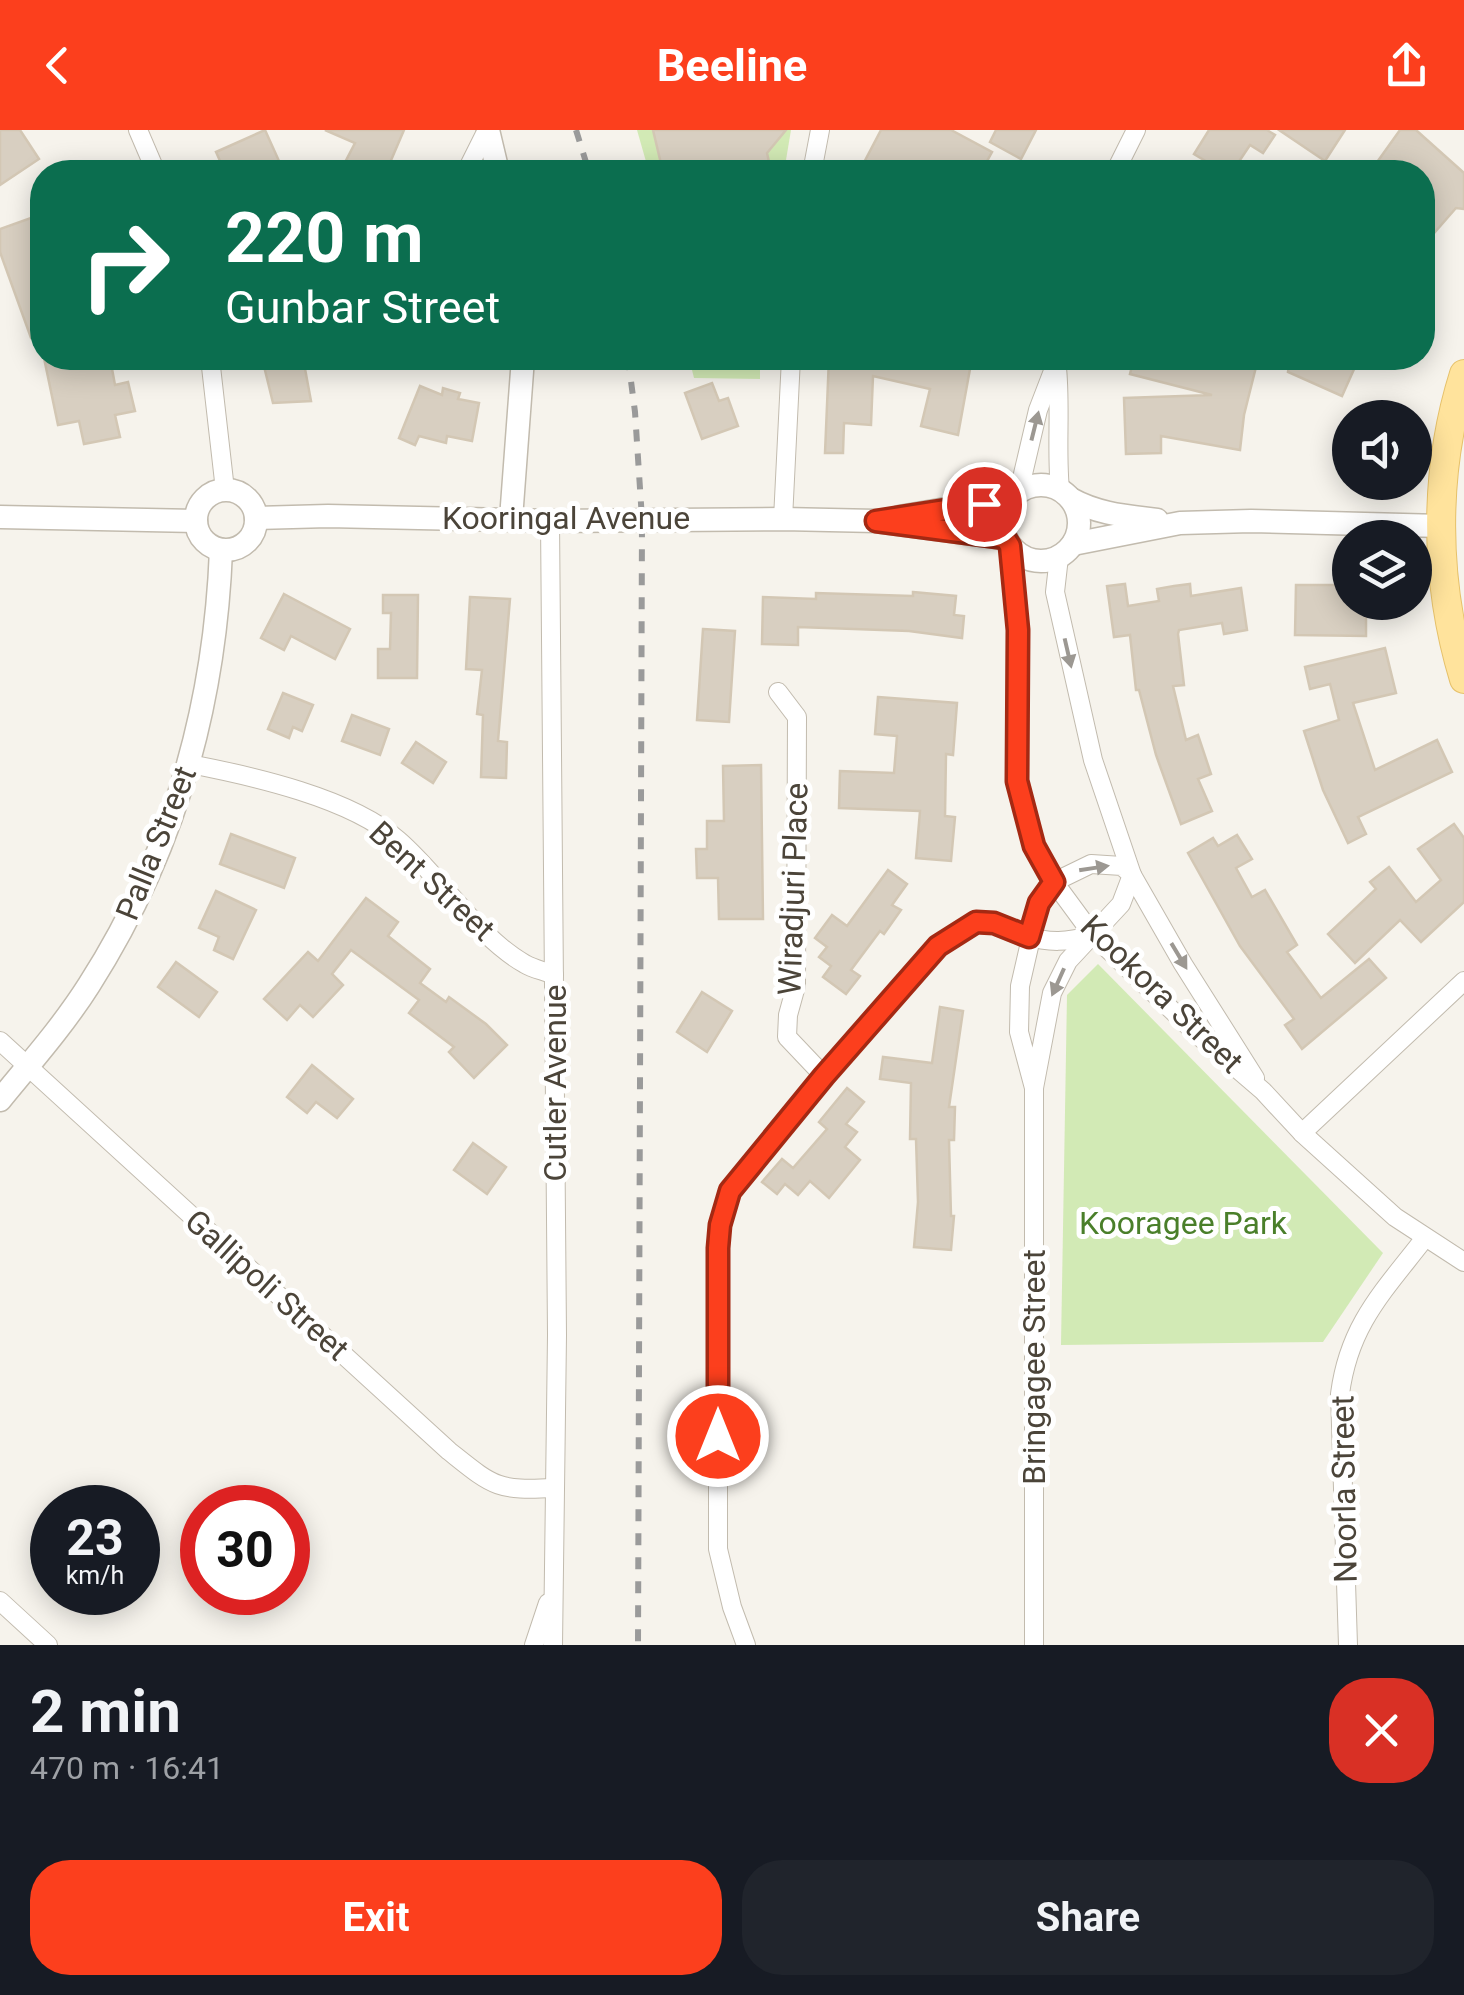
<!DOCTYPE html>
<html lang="en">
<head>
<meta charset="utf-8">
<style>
  :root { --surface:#171b24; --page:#20242c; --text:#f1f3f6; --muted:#9ea1a6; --accent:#fc3f1d }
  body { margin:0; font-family:Roboto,sans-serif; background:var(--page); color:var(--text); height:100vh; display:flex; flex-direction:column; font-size:38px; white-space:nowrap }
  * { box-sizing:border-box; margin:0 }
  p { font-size:32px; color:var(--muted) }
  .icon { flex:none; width:55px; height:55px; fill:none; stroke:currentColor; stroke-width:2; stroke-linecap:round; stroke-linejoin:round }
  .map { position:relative; height:1515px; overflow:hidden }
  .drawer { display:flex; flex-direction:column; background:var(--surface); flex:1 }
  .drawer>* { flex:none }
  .guide { position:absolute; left:30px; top:30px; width:1405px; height:210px; border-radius:40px; box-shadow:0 5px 25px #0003; background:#0b6e4f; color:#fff; overflow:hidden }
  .buttons { position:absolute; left:1332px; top:270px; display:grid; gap:20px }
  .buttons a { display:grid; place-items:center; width:100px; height:100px; border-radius:50%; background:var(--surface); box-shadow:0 5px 25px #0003; font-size:50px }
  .speed { position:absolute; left:30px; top:1355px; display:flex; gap:20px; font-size:50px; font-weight:700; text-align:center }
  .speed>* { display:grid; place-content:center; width:130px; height:130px; border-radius:50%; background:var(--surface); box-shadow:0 5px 25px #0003; line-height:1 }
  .speed small { font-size:25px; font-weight:400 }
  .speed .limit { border:15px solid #d22; background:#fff; color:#111 }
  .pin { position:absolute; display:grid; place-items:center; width:85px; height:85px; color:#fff; margin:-42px; border:5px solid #fff; border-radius:50%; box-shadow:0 2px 10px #0007 }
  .me { position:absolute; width:110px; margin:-55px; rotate:0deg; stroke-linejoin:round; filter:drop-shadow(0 0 8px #0008) }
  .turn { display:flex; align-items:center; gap:35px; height:210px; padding:0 30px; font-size:45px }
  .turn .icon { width:130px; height:130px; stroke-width:2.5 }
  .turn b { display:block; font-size:70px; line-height:85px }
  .round { display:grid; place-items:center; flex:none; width:105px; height:105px; border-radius:40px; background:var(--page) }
  .headline { display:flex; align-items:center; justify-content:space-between; height:170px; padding:0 30px }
  h1 { font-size:60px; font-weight:700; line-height:75px }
  .cta { display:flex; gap:20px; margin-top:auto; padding:20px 30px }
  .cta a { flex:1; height:115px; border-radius:40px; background:var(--accent); color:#fff; font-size:40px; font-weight:700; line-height:115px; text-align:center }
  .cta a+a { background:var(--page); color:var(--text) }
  header { display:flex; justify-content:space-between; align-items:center; height:130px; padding:0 30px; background:var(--accent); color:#fff; font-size:45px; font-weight:700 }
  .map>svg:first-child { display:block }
  .green { fill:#d2eab5 }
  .building { fill:#d8cfc1; stroke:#d3c7b4; stroke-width:2.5 }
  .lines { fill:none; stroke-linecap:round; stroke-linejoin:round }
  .minor-casing { stroke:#c2bbae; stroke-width:20 }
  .tertiary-casing { stroke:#c2bbae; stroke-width:25 }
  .primary-casing { stroke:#e6c16a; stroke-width:30 }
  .minor { stroke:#fff; stroke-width:18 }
  .tertiary { stroke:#fff; stroke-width:22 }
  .primary { stroke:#ffe39c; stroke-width:28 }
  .rail { stroke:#9a9a9a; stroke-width:6; stroke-dasharray:12 12; stroke-linecap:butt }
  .oneway { fill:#9c9892 }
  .route-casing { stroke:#a42913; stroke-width:25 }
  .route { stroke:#fc3f1d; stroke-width:18 }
  .labels { text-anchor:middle; stroke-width:10; stroke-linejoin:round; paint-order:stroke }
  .street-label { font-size:32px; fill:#4b4439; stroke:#fff }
  .park-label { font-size:32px; fill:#4a7f2a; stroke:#fff }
</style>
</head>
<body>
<header><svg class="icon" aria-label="back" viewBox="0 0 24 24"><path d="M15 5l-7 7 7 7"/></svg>Beeline<svg class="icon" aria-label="share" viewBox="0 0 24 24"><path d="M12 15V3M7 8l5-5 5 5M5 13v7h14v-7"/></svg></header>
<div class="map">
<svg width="1464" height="1515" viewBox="0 0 1464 1515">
  <rect width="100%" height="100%" fill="#f6f3ec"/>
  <g class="green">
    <polygon points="637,0 791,0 784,42 649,42"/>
    <polygon points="689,228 760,228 760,249 694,248"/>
    <polygon points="1098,834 1383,1123 1323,1212 1061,1215 1067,865"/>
  </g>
  <g class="building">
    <polygon points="0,0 20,0 39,29 0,55"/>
    <polygon points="265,0 279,31 253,42 225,42 216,22"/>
    <polygon points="325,0 404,0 386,42 340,42 355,13"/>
    <polygon points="653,0 786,0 767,23 769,32 724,42 663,42"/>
    <polygon points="881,0 951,0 992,22 981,42 859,42"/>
    <polygon points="996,0 1036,0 1021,29 990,12"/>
    <polygon points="1209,0 1267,0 1275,5 1263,23 1250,15 1232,42 1224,42 1194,24"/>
    <polygon points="1279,0 1345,0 1325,31"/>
    <polygon points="1400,0 1416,0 1464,43 1464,79 1456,78 1422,117 1422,42 1370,42"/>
    <polygon points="42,84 42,204 31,208 0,122 0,99"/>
    <polygon points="44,228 110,228 115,255 128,252 135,281 115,285 120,307 84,314 79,291 58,295"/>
    <polygon points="262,228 303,228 311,271 273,273"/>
    <polygon points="829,228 972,228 958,305 921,296 930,259 873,246 871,295 844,293 843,323 825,323"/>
    <polygon points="1134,228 1221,228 1256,237 1244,285 1240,320 1161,306 1161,323 1126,324 1124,268 1212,265 1130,244"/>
    <polygon points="1290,228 1359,228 1342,266 1288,242"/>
    <polygon points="712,253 719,271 728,268 738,296 702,309 685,263"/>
    <polygon points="420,256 442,265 443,258 460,263 458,269 479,273 472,311 447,306 446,313 419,306 415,315 399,308"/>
    <polygon points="1125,454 1128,476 1159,471 1157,459 1174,456 1190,454 1191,466 1241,458 1247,500 1224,504 1222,493 1179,500 1178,504 1184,555 1173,556 1186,610 1198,605 1211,644 1198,649 1212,681 1181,694 1156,625 1139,560 1136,560 1130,505 1114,507 1107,456"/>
    <polygon points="1296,455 1350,455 1350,472 1366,472 1366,506 1295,505"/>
    <polygon points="913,462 956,466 954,485 964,486 962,508 909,501 798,497 798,515 762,514 763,467 816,469 816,463 913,466"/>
    <polygon points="284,464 350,499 335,529 291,506 284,520 261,508"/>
    <polygon points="383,465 418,465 417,548 378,548 378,519 390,519 391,483 383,483"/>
    <polygon points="470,467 510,469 498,611 507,612 506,648 481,647 483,585 477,584 482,540 466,539"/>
    <polygon points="703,499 735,501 729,592 697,590"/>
    <polygon points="1385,518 1396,563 1353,573 1375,640 1437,610 1452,642 1358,687 1366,704 1348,713 1323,660 1304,601 1339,590 1330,554 1310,559 1305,537"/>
    <polygon points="283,563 313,575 302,601 293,597 289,608 268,599"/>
    <polygon points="878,567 957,573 953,625 946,624 945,686 955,687 951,731 916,728 920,681 839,678 840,641 894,643 897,606 875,604"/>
    <polygon points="352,585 389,599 380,625 342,611"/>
    <polygon points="416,612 446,632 433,653 402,633"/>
    <polygon points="761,635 763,789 719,789 718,748 697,748 696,719 707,719 707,691 724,691 723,636"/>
    <polygon points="1454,694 1464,708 1464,772 1421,812 1400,790 1355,833 1328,804 1376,759 1370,752 1389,737 1416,772 1441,750 1418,719"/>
    <polygon points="231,704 295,728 284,758 220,734"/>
    <polygon points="1237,705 1252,729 1236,738 1252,767 1265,760 1297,815 1287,822 1321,868 1369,829 1386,848 1302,919 1285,895 1294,889 1240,816 1188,723 1213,708 1218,716"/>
    <polygon points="888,740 907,754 892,775 901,780 884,804 880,801 851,840 860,846 846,864 823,847 831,836 819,827 827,817 815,808 832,785 847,796"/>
    <polygon points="216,761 256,780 233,829 214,820 219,807 199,798"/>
    <polygon points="366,768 398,792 388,806 430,839 420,853 446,872 449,867 486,894 507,915 474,948 449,922 454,917 409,883 419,870 351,820 332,844 343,855 313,887 300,875 287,890 264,869 308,822 318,831"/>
    <polygon points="176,832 217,862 199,887 158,857"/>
    <polygon points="702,862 732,881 707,922 677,902"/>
    <polygon points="940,877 963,881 949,977 955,977 954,1010 949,1010 951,1086 954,1086 951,1120 914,1117 918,1072 916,1009 910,1009 911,953 880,949 883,927 932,933"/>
    <polygon points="312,935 353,969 337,988 316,972 307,983 287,967"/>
    <polygon points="847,958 864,972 846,994 857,1002 845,1017 860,1030 829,1068 810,1051 798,1065 785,1054 777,1064 762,1052 782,1029 793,1038 827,999 819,992"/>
    <polygon points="473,1013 506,1037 487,1064 454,1040"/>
  </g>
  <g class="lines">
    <defs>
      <g id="minor">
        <polyline points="138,0 156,42"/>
        <polyline points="466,42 487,0"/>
        <polyline points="812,42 820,0"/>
        <polyline points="1115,42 1136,0"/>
        <polyline points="210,228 225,360"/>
        <path d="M1057,238c4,41 -1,81 3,122"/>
        <polyline points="1019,361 1038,280 1058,228"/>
        <polyline points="783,389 791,228"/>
        <polyline points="550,391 557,1205 553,1515"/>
        <polyline points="1010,416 1018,500 1017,651 1034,716 1054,752 1093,805 1200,907 1263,961 1302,1003 1395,1087 1464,1132"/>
        <polyline points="1059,427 1055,462 1093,630 1132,745 1183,834 1255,948"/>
        <polyline points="778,562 797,587 796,856 788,885 787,907 824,946"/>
        <path d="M190,634c62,12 161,34 208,76 42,36 79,97 127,124 8,5 20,7 29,11"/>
        <path d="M0,911l449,410c44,35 47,40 104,37"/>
        <polyline points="1302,1003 1464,851"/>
        <polyline points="0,1471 48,1515"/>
        <polyline points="534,1515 548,1473"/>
        <path d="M746,1515l-14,-38 -14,-58v-301l2,-23 10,-34 94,-115 114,-129c12,-9 28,-24 42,-25 16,-1 31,9 46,14 23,7 42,6 64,0"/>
        <polyline points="1034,1515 1034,958 1052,863 1068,831 1121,774 1132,745 1122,736 1091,734 1054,752 1039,773 1020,856 1019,902 1034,958"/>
        <path d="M1348,1515l-8,-251c9,-69 43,-102 84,-155"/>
      </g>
      <g id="tertiary">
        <polyline points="488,0 498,42"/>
        <circle cx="1041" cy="393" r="38"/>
        <circle cx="226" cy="390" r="30"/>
        <path d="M1071,369c27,15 55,17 86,21"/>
        <polyline points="0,387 196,391"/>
        <polyline points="899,387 1011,368"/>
        <polyline points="256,388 328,386 550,391 783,389 876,391 1005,408"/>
        <polyline points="511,389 523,228"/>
        <polyline points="1073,414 1180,393 1251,391 1441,396"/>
        <path d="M0,970c31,-38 63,-74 89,-115 85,-133 126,-279 132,-435"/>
      </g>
      <path id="primary" d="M1464,244c-31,98 -30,207 0,305"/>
    </defs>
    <use href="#minor" class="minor-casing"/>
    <use href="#tertiary" class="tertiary-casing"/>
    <use href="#primary" class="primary-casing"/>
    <use href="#minor" class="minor"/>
    <use href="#tertiary" class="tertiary"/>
    <use href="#primary" class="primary"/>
    <g class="rail">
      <polyline points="576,0 589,42"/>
      <polyline points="628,228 635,282 642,389 638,1515"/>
    </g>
  </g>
  <defs><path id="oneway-solid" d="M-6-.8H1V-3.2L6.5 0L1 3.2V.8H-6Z" transform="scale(2.5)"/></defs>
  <g class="oneway">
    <use href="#oneway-solid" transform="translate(1035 296) rotate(-76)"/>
    <use href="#oneway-solid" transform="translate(1068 523) rotate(77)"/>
    <use href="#oneway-solid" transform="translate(1094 738) rotate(-9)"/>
    <use href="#oneway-solid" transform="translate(1179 826) rotate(59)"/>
    <use href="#oneway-solid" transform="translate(1058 852) rotate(114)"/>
  </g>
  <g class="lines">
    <defs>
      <polyline id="route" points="718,1306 718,1118 720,1095 730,1061 824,946 938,816 976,792 994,793 1029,807 1039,773 1054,752 1034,716 1017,651 1018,500 1010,416 1005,408 876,391 984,374"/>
    </defs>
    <use href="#route" class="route-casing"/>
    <use href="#route" class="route"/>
  </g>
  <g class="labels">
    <g class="street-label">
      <text x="566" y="399">Kooringal Avenue</text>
      <text transform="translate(156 713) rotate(-68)" y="11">Palla Street</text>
      <text transform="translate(432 751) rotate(43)" y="11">Bent Street</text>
      <text transform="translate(793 759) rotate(-88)" y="11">Wiradjuri Place</text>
      <text transform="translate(1162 864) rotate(44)" y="11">Kookora Street</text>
      <text transform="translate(555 953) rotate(-90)" y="11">Cutler Avenue</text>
      <text transform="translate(267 1155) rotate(42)" y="11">Gallipoli Street</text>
      <text transform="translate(1034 1237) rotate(-90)" y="11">Bringagee Street</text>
      <text transform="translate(1344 1359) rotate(-91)" y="11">Noorla Street</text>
    </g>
    <g class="park-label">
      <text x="1183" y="1104">Kooragee Park</text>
    </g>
  </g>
</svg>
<div class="buttons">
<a><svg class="icon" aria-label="sound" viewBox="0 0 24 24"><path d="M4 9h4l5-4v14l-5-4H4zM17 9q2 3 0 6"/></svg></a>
<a><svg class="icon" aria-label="layers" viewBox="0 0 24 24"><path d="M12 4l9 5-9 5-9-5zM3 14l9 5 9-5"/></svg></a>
</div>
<div class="speed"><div>23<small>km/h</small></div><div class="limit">30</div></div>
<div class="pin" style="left:984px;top:374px;background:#d93025"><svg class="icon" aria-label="arrive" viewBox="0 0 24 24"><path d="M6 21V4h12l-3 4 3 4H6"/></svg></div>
<svg class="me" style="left:718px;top:1306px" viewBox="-20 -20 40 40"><circle r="17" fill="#fc3f1d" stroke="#fff" stroke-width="3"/><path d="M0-11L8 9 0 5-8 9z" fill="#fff"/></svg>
<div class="guide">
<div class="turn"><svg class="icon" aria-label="right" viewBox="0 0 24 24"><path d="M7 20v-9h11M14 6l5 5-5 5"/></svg><div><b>220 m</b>Gunbar Street</div></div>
</div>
</div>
<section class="drawer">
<div class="headline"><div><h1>2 min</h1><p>470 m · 16:41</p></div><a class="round" style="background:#d93025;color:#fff"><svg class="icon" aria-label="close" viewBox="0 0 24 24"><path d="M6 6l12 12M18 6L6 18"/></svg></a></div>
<div class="cta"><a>Exit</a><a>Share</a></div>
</section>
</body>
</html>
